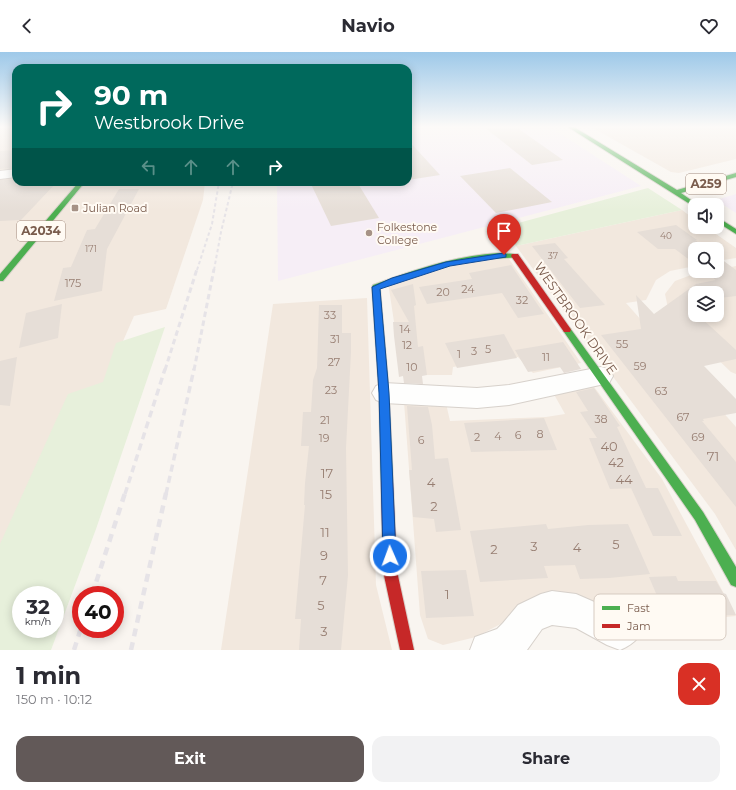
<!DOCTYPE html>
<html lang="en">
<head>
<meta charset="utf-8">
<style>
  :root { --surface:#fff; --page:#f2f2f3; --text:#2b2b33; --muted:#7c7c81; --accent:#625958 }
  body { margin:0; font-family:Montserrat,sans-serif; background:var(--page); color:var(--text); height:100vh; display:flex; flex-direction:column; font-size:15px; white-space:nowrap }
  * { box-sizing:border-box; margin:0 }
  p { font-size:13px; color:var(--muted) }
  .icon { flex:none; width:22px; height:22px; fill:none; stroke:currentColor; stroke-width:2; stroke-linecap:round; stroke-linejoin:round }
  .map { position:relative; height:598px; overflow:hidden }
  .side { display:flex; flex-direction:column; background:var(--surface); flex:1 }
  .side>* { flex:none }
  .top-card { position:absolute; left:12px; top:12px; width:400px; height:122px; border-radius:12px; box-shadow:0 2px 10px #0003; background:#00695c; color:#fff; overflow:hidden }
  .fabs { position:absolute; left:688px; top:146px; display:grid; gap:8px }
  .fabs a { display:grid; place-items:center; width:36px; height:36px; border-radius:8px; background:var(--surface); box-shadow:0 2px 10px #0003; font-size:20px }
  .speed { position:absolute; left:12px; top:534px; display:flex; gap:8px; font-size:20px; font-weight:700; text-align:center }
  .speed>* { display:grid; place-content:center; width:52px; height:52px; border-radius:50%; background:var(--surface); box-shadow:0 2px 10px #0003; line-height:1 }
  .speed small { font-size:10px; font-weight:400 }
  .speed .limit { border:6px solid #d22; background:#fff; color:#111 }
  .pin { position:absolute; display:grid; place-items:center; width:34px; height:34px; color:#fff; margin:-41px -17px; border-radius:50% 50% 50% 0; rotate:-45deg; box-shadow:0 0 4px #0007 }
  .pin .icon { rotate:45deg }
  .me { position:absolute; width:44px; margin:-22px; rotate:358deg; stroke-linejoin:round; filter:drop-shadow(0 0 3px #0008) }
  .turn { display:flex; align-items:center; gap:14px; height:84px; padding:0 16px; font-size:18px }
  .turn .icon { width:52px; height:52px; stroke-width:2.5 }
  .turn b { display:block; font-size:28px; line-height:34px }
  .lanes { display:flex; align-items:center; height:38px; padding:0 16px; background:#0003; justify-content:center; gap:20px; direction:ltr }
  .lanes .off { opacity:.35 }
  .round { display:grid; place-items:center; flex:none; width:42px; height:42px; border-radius:12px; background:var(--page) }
  .summary { display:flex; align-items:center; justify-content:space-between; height:68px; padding:0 16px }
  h1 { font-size:24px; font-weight:700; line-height:30px }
  .action { display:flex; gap:8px; margin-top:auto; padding:8px 16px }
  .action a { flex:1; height:46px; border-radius:12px; background:var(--accent); color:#fff; font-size:16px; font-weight:700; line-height:46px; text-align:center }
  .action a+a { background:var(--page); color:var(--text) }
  header { display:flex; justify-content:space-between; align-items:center; height:52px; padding:0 16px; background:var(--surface); font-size:18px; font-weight:700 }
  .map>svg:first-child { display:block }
  .residential { fill:#f2e8de; fill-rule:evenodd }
  .education { fill:#f6eef6 }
  .green { fill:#e7f0db; fill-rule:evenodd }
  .building { fill:#e6ded7 }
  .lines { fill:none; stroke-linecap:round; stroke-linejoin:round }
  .street-casing { stroke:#d7d1cb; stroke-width:2 }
  .fast-casing { stroke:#d9d2cb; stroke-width:2 }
  .jam-casing { stroke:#d9d2cb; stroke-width:2 }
  .street { fill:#fefefd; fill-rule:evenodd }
  .fast { fill:#4caf50; fill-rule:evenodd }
  .jam { fill:#c62828; fill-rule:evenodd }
  .rail-far3 { stroke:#e6e3e7; stroke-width:2; stroke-dasharray:3.5 2.5; stroke-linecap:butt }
  .rail-far2 { stroke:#e6e3e7; stroke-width:3; stroke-dasharray:5.5 3.5; stroke-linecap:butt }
  .rail-far1 { stroke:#e6e3e7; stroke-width:3.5; stroke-dasharray:7 4.5; stroke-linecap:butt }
  .rail { stroke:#e6e3e7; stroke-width:4.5; stroke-dasharray:8 6; stroke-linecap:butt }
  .route { fill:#1a73e8; stroke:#114b97 }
  .poi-dot { fill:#a69286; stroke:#fffaf3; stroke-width:1.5 }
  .labels { text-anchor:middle; stroke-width:4; stroke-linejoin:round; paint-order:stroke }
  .far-number-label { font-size:9px; fill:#977e72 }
  .far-poi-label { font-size:11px; fill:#7a5c4d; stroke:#fffaf3; text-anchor:start }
  .number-label { font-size:11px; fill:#977e72 }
  .shield { fill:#fffaf3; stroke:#a28b7f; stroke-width:1 }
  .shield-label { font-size:12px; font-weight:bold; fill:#7a5c4d }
  .street-label { font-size:13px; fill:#7a5c4d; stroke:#fffaf3 }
  .near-number-label { font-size:13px; fill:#977e72 }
  .key { fill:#fffaf3; stroke:#d7cbc1; stroke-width:1 }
  .key-label { font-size:11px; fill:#7a5c4d }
</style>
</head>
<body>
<header><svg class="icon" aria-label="back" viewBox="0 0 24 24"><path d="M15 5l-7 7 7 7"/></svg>Navio<svg class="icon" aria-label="heart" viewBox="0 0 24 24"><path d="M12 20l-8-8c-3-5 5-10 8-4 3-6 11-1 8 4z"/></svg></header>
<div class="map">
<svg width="736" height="598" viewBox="0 0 736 598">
  <rect width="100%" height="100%" fill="#f9f5f0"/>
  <g class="residential">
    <polygon points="0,75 16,75 16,130 205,130 203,148 166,257 134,264 0,570"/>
    <polygon points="591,75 736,75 736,107 679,121 671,120"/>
    <polygon points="682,158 695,168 695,175 706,175 736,196 736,206 717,209 717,197 695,197 695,214 670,219 656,228 646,248 626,251 736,375 736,498 715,462 516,194"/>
    <polygon points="509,207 581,311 533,321 518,305 453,315 452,323 402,323 388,230 455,210"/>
    <path d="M736,214v108l-5,-2 -53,-51 -10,-13 -3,-14 10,-13 19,-7 23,-3v-1zM695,241h22v22h-22z"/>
    <polygon points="367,246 376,533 392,598 221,598 273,252"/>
    <polygon points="592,332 662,427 736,564 647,573 620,549 599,554 512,566 476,585 443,593 428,587 420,563 404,350 445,347 450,369 546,365 565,362 551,337"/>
  </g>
  <g class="education">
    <polygon points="408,75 550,75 641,134 278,229 277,130 408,130"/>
    <polygon points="736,142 736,161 716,148"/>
  </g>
  <g class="green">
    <path d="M648,136l34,22 -166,36c-10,-13 -15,-13 -31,-14z"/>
    <path d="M165,275l-69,202 -45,121h-51v-106l68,-150 35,-12 13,-39zM21,543h34v34h-34z"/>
  </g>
  <g class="building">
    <polygon points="484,75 516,75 563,108 532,113"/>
    <polygon points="408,88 440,123 408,128"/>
    <polygon points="16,98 16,116 0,117 0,99"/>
    <polygon points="510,116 552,150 496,161 460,124"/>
    <polygon points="16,127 16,133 56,131 21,168 0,169 0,128"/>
    <polygon points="310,130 357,130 379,166 331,174"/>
    <polygon points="119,137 139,137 107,197 102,239 54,249 63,216 71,215 87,178 95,177"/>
    <polygon points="676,173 697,188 695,188 707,197 695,197 695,212 675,197 658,197 637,180"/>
    <polygon points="555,191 568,206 564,207 605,253 580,256 532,194"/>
    <polygon points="717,204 736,218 736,244 720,246 717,249 717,241 695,241 695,263 698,263 736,298 736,307 704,314 736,347 736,361 703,367 704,369 702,369 736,410 736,455 601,283 641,277 636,243 654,262 696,232 716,228 703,219 717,219"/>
    <polygon points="511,213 544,262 518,266 502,241 427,252 419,235 472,227 469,221"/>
    <polygon points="413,232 416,253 414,254 418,295 423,294 427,323 422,324 423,332 404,331 403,324 399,325 394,284 393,270 409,270 391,238"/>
    <polygon points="62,252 58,286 19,296 26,261"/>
    <polygon points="319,253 342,253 342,281 351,281 351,300 346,396 348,523 341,598 299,598 301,567 295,567 305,453 304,453 305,431 309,394 301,394 303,360 311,360 313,328 317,316"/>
    <polygon points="504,282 517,306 457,316 445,291"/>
    <polygon points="563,290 581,317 564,321 560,315 528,320 515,298"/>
    <polygon points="17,305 10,354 0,353 0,309"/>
    <polygon points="594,336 620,374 617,375 646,436 658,436 682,484 653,484 631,436 638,436 610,437 589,386 597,386 580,360 588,359 576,340"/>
    <polygon points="407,354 428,355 432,373 435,407 448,406 461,478 436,480 434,467 413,465 409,418 412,418"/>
    <polygon points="544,366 557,398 471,400 464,371"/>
    <polygon points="546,472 548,477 588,473 628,472 650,522 609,526 580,527 575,513 544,514 548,526 480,530 470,479"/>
    <polygon points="466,518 474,564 426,566 421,519"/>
    <polygon points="676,524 678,529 716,529 723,541 726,542 736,563 695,564 699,573 670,574 649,525"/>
  </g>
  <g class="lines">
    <defs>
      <g id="street">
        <polygon points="16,117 16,125 0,127 0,119"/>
        <polygon points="601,315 609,317 613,324 609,331 509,353 477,356 384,351 376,348 372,341 376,334 384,331 477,336 509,333"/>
        <path d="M552,539l24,3 39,17 5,-4 12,-5 12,5 5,12c-6,15 -14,25 -29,31l-13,-5 -31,-17 -24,-3 -10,4 -15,21h-57l5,-13 22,-8 6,-6 15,-18 23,-11z"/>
      </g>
      <g id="fast">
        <polygon points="568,75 574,75 677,138 736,121 736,125 681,141 698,153 693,154"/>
        <polygon points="79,130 85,130 3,229 0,229 0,222"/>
        <polygon points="717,165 736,177 736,182 717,170"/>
        <path d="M498,201l17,1 4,2c-4,3 -31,2 -39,3 -35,5 -68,17 -100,29l9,105 4,89 -2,4 -4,2 -4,-2 -2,-4 -2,-89 -7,-106 1,-2c41,-15 81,-29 125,-32z"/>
        <polygon points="567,275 570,276 703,460 736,515 736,535 731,533 695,468 564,280 563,278"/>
      </g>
      <g id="jam">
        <polygon points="512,202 518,202 570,276 571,278 570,280 564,280 511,204"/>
        <polygon points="387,424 391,426 393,430 397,519 414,598 400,598 383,519 381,430 383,426"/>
      </g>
    </defs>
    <use href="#street" class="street-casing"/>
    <use href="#fast" class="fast-casing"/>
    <use href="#jam" class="jam-casing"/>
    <use href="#street" class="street"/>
    <use href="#fast" class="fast"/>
    <use href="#jam" class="jam"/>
    <g class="rail-far3">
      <polyline points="197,218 212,172 219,130"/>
      <polyline points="214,218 221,180 233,130"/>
    </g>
    <g class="rail-far2">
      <polyline points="165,318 197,217"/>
      <polyline points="194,318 214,217"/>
    </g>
    <g class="rail-far1">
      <polyline points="125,442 165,317"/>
      <polyline points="166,442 194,317"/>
    </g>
    <g class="rail">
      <polyline points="92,543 125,441"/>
      <polyline points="74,598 81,576"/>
      <polyline points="131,598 166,441"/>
    </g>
  </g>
  <linearGradient id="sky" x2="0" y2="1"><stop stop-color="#9ec9e9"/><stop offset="0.47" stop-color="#fcfaf8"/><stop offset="1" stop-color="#fcfaf8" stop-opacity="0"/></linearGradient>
  <rect width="736" height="159" fill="url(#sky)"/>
  <polygon class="route" points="504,201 506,202 506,205 450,214 380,237 389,341 396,504 394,509 390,510 385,509 383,504 379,341 372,235 392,226 446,210"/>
  <g class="poi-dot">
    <rect x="71" y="152" width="8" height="8" rx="2"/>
    <circle cx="369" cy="181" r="4"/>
  </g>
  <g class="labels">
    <g class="far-number-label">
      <text x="666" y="187">40</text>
      <text x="91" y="200">171</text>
      <text x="553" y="207">37</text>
    </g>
    <g class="far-poi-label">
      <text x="83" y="160">Julian Road</text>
      <text x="377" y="179">Folkestone<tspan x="377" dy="13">College</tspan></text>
    </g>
    <g class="number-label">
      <text x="73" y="235">175</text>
      <text x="468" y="241">24</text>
      <text x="443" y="244">20</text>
      <text x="522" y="252">32</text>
      <text x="330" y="267">33</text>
      <text x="405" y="281">14</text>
      <text x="335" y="291">31</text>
      <text x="622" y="296">55</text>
      <text x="407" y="297">12</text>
      <text x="488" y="301">5</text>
      <text x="474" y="303">3</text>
      <text x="459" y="306">1</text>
      <text x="546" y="309">11</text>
      <text x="334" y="314">27</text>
      <text x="640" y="318">59</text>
      <text x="412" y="319">10</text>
      <text x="331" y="342">23</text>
      <text x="661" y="343">63</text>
      <text x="683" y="369">67</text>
      <text x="601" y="371">38</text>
      <text x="325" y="372">21</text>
      <text x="540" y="386">8</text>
      <text x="518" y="387">6</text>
      <text x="498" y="388">4</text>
      <text x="477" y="389">2</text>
      <text x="698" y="389">69</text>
      <text x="324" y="390">19</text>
      <text x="421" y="392">6</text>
    </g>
    <g class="shield">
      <rect x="686" y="122" width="40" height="20" rx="3"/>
      <rect x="17" y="169" width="48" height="20" rx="3"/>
    </g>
    <g class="shield-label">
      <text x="706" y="136">A259</text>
      <text x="41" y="183">A2034</text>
    </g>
    <g class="street-label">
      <text transform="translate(576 266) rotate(55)" y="5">WESTBROOK DRIVE</text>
    </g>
    <g class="near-number-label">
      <text x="609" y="399">40</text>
      <text x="713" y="409">71</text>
      <text x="616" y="415">42</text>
      <text x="327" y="426">17</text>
      <text x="624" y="432">44</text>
      <text x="431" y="435">4</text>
      <text x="326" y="447">15</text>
      <text x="434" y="459">2</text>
      <text x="325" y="485">11</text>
      <text x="616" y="497">5</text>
      <text x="534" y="499">3</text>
      <text x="577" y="500">4</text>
      <text x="494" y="502">2</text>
      <text x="324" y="508">9</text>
      <text x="323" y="533">7</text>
      <text x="447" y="547">1</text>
      <text x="321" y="558">5</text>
      <text x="324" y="584">3</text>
    </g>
  </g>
  <rect x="594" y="542" width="132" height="46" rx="6" class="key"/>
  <rect x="602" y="554" width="18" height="4" fill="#4caf50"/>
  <rect x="602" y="572" width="18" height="4" fill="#c62828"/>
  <g class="key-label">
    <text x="627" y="560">Fast</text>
    <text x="627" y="578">Jam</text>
  </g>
</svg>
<div class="fabs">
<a><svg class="icon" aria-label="sound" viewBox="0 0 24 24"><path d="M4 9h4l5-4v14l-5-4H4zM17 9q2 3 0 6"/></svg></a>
<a><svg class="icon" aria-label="search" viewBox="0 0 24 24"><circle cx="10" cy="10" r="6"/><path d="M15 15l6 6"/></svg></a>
<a><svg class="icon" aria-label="layers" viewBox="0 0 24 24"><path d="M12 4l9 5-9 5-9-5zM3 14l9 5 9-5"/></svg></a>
</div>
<div class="speed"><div>32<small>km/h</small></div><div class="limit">40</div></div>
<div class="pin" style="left:504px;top:203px;background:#d93025"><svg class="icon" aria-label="arrive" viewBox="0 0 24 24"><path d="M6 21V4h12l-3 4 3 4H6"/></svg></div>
<svg class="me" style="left:390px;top:504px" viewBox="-20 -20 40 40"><circle r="17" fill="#1a73e8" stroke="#fff" stroke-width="3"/><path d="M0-11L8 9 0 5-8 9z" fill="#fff"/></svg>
<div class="top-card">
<div class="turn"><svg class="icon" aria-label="right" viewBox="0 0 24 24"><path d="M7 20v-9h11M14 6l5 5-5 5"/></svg><div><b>90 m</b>Westbrook Drive</div></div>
<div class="lanes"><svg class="icon off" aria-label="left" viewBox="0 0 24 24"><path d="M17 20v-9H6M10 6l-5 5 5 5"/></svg><svg class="icon off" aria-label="ahead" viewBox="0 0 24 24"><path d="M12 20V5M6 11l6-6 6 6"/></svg><svg class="icon off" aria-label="ahead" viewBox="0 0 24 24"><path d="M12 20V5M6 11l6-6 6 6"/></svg><svg class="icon" aria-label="right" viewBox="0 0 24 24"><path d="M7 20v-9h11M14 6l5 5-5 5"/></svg></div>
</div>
</div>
<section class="side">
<div class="summary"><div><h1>1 min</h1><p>150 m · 10:12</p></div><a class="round" style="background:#d93025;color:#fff"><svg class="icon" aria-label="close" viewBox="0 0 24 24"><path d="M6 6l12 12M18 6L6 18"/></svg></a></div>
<div class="action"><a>Exit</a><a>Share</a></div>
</section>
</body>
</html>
